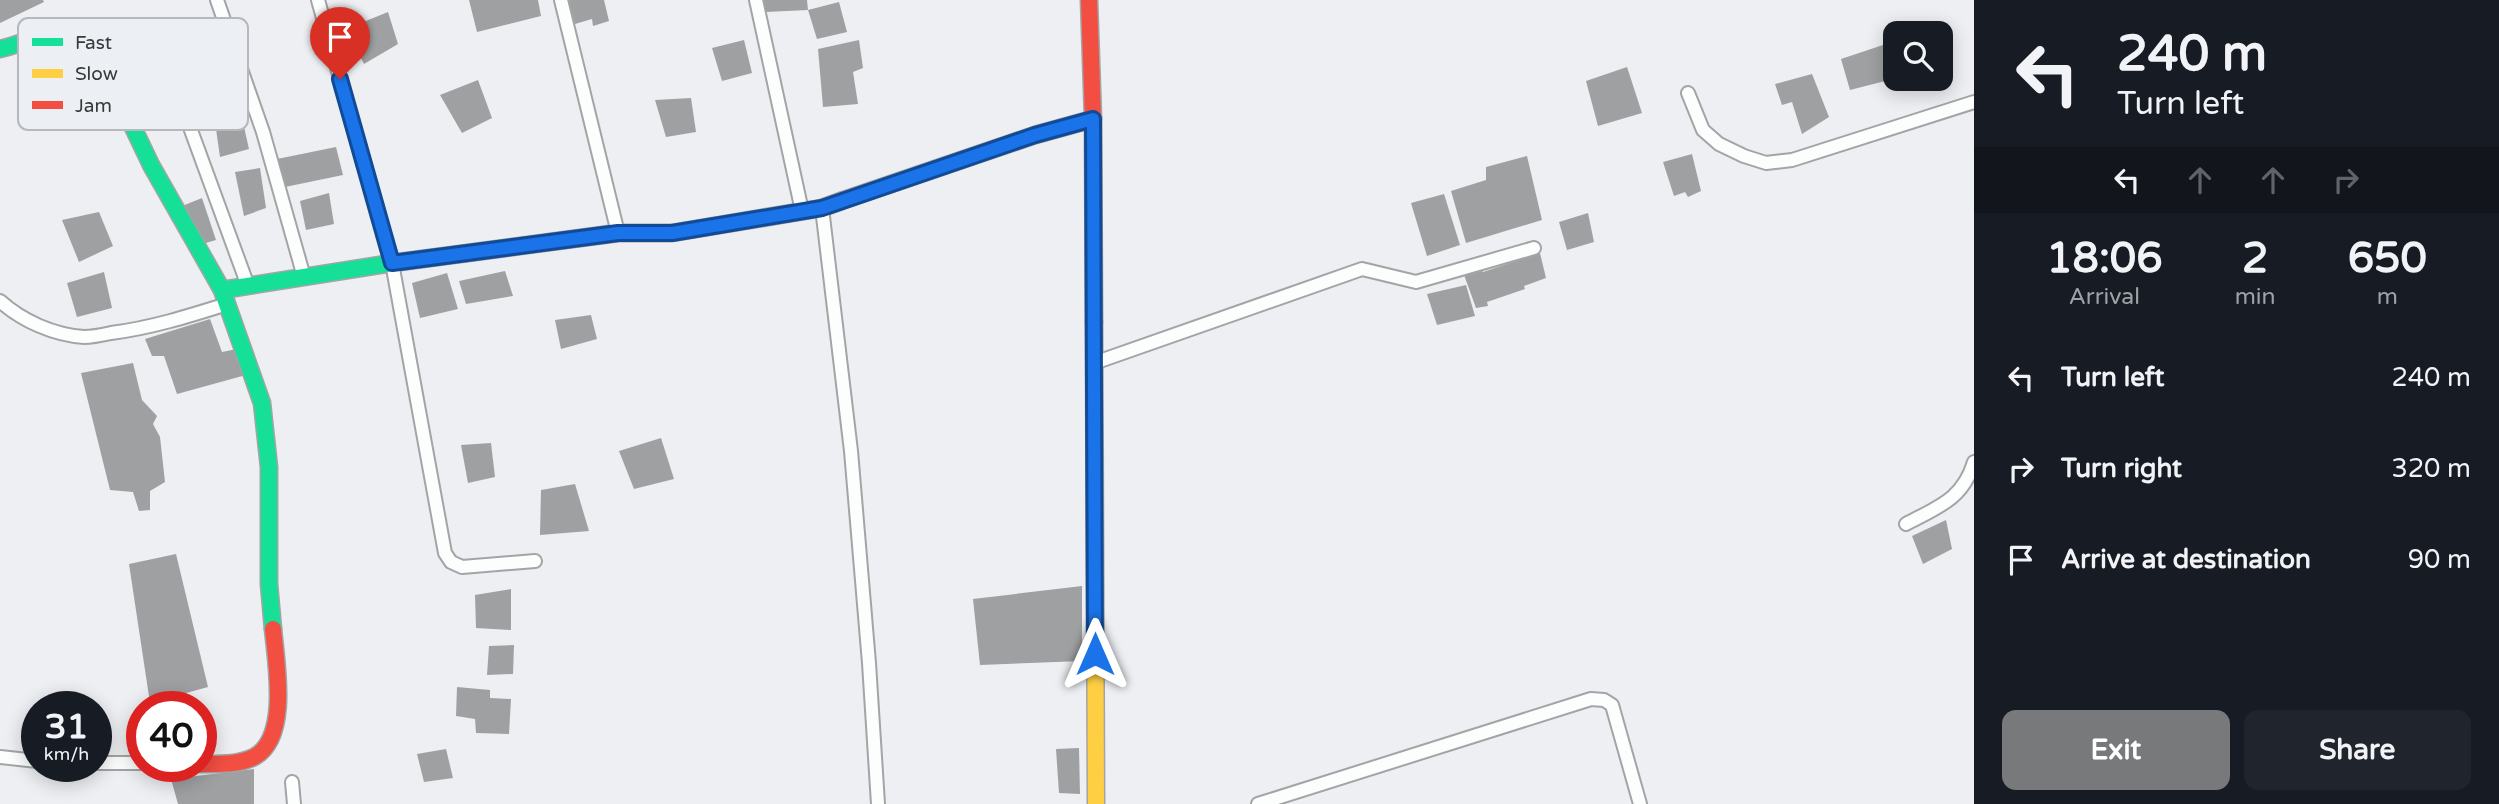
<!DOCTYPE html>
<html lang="en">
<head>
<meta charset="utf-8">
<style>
  :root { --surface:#171b24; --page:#20242c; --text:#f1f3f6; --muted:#9ea1a6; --accent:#77797a }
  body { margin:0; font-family:"Varela Round",sans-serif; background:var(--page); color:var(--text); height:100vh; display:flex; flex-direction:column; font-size:26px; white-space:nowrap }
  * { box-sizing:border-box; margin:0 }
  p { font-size:23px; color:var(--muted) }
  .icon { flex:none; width:38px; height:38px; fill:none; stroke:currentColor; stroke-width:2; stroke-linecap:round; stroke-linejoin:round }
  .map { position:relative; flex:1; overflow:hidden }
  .details { display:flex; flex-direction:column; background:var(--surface); width:525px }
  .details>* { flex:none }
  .hud { background:#171b24; color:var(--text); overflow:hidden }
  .buttons { position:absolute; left:1883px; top:21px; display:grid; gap:14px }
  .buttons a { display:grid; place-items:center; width:70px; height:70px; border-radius:14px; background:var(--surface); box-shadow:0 4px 18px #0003; font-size:35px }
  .speed { position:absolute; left:21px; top:691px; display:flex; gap:14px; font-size:35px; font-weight:700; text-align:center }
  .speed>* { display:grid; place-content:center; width:91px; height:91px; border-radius:50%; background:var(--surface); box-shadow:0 4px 18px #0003; line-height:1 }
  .speed small { font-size:18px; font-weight:400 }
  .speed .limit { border:10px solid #d22; background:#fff; color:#111 }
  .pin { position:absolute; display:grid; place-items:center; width:60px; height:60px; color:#fff; margin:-72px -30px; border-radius:50% 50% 50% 0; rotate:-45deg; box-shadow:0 0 7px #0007 }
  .pin .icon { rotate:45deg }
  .me { position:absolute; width:77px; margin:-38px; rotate:0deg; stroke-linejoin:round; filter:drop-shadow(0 0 5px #0008) }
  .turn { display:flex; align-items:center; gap:24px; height:147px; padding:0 28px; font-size:32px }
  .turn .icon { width:91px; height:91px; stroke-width:2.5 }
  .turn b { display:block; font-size:49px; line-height:60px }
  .lanes { display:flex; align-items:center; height:66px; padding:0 28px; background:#0003; justify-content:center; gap:35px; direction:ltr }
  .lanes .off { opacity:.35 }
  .eta { display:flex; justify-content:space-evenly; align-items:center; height:119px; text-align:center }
  .eta b { font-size:42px; font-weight:700; line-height:49px }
  .button { display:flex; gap:14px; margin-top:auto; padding:14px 28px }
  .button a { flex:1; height:80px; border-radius:14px; background:var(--accent); color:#fff; font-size:28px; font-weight:700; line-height:80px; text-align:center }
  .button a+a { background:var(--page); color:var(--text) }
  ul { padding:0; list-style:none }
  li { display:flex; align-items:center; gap:21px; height:91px; padding:0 28px }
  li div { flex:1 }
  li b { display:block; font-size:26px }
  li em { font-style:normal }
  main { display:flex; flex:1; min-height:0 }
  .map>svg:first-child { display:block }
  .building { fill:#9fa0a2 }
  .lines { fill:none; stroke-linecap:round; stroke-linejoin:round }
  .street-casing { stroke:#a3a4a6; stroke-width:16 }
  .fast-casing { stroke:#a3a4a6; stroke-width:19 }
  .slow-casing { stroke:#a3a4a6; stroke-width:19 }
  .jam-casing { stroke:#a3a4a6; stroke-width:19 }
  .street { stroke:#fcfdfd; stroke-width:12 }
  .fast { stroke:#16e098; stroke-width:16 }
  .slow { stroke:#ffcf43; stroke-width:16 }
  .jam { stroke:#f24e42; stroke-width:16 }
  .route-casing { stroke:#114b97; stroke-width:18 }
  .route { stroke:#1a73e8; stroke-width:12 }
  .key { fill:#eceff3; stroke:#b6b8bc; stroke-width:2 }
  .key-label { font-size:19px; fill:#38393a }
</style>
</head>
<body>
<main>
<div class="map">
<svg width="1974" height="804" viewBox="0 0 1974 804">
  <rect width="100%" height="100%" fill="#edeff2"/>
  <g class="building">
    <polygon points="0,0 43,0 44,2 0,23"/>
    <polygon points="469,0 538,0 541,16 477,32"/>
    <polygon points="567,0 604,0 609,21 593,26 592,19 575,24"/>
    <polygon points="763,0 807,0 808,10 766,12"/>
    <polygon points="839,2 847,32 817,39 808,10"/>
    <polygon points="388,12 398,44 364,64 346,29"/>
    <polygon points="744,40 752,73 722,81 712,48"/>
    <polygon points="859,40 863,68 853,72 858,104 823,107 818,49"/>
    <polygon points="1883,45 1889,80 1850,90 1841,59"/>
    <polygon points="1627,67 1642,113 1598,126 1586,81"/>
    <polygon points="1812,74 1829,117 1802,134 1792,102 1782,105 1775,84"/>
    <polygon points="478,80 492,118 462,133 440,95"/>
    <polygon points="691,98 696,132 666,137 655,100"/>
    <polygon points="242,118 249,149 220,157 215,122"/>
    <polygon points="336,147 343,175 285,187 277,159"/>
    <polygon points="1692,154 1701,191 1688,197 1685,192 1674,196 1663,162"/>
    <polygon points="1527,156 1542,220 1466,243 1451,191 1486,180 1486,167"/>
    <polygon points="260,168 266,208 244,216 235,172"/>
    <polygon points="329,193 334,224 306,230 300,201"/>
    <polygon points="1444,194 1460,245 1427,256 1411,203"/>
    <polygon points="202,198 216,240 199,245 182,206"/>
    <polygon points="99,212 113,246 79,262 62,220"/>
    <polygon points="1588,213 1594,242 1567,250 1559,222"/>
    <polygon points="1540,253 1546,278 1524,286 1525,289 1487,302 1488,306 1476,308 1463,272 1481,269 1483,272"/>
    <polygon points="505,271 513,296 466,304 459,281"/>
    <polygon points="104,272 112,308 77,317 67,283"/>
    <polygon points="447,273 458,309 420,318 412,283"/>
    <polygon points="1466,285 1475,316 1437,325 1427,294"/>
    <polygon points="591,315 597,339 561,349 555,320"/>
    <polygon points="210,319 222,352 237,349 246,375 177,394 164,356 152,356 145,339"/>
    <polygon points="133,363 142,400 157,416 153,424 160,437 165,482 150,491 150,510 139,511 133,492 110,490 81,373"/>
    <polygon points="661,438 674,479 634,489 619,451"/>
    <polygon points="491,443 495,477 468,483 461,445"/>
    <polygon points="575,484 589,531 540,535 541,490"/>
    <polygon points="1946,520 1952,549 1923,564 1912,536"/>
    <polygon points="176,554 208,687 150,703 129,564"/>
    <polygon points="1082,586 1082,661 980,665 973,599"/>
    <polygon points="511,589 511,630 476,628 475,595"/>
    <polygon points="514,645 513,674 487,675 489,646"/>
    <polygon points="457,687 490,690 490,698 511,699 509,734 476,733 475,719 456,716"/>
    <polygon points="1079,748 1080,794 1059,793 1056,749"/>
    <polygon points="446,749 453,778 424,782 417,754"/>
    <polygon points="254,769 254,804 178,804 171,779"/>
  </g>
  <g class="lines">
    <defs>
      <g id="street">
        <polyline points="217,0 263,132 304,277"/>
        <polyline points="318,0 392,263 445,553 451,562 462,567 535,561"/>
        <polyline points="561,0 618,233"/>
        <polyline points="756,0 802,211"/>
        <polyline points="1688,93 1703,130 1719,144 1744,156 1766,163 1792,160 1974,102"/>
        <polyline points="188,122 248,286"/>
        <polyline points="822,208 851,451 869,663 878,804"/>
        <path d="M0,301c22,20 54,34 84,36 9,0 18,-2 27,-4 40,-5 78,-17 116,-29"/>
        <polyline points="1094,363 1362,269 1416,282 1534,248"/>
        <path d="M1906,524c32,-17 57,-25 68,-62"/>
        <polyline points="0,757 37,761"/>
        <polyline points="96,763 142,763"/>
        <polyline points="292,782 294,804"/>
        <polyline points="1258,804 1591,699 1604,700 1612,705 1640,804"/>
      </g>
      <g id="fast">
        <path d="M0,49c24,-5 71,-30 90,-12l61,128 71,125 40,113 7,64v117l4,45"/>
        <polyline points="222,290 392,263 618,233 672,233 822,208 841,201"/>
      </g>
      <polyline id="slow" points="1094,322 1096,804"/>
      <g id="jam">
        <polyline points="1089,0 1093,119 1094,322"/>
        <polyline points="841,201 1035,135 1093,119"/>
        <path d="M201,764c18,0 37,1 53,-7 36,-19 22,-95 19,-128"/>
      </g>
    </defs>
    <use href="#street" class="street-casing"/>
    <use href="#fast" class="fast-casing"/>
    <use href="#slow" class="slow-casing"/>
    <use href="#jam" class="jam-casing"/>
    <use href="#street" class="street"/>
    <use href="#fast" class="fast"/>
    <use href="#slow" class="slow"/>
    <use href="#jam" class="jam"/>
  </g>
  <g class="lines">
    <defs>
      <polyline id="route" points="340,79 392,263 618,233 672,233 822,208 1035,135 1093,119 1095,654"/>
    </defs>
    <use href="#route" class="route-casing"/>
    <use href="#route" class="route"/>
  </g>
  <rect x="18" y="18" width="230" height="112" rx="10" class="key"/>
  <rect x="32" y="38" width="31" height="8" fill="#16e098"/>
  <rect x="32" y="69" width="31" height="9" fill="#ffcf43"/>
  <rect x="32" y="101" width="31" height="8" fill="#f24e42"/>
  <g class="key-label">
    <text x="75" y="49">Fast</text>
    <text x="75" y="80">Slow</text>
    <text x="75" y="112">Jam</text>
  </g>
</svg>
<div class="buttons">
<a><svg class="icon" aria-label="search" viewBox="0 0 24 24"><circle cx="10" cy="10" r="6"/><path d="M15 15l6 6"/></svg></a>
</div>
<div class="speed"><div>31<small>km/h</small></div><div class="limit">40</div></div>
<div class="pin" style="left:340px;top:79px;background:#d93025"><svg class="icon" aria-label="arrive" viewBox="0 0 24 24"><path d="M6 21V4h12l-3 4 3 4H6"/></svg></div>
<svg class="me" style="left:1095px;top:654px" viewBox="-20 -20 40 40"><path d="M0-17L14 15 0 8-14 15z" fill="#1a73e8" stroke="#fff" stroke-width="4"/></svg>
</div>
<section class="details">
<div class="hud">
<div class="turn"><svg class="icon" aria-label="left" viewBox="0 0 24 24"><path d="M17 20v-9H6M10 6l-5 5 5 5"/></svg><div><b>240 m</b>Turn left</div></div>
<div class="lanes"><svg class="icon" aria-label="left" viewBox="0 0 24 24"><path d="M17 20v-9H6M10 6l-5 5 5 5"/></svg><svg class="icon off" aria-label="ahead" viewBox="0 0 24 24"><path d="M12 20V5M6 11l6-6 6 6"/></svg><svg class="icon off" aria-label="ahead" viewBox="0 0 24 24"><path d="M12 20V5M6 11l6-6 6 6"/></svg><svg class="icon off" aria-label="right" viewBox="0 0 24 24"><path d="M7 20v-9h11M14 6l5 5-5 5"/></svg></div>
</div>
<div class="eta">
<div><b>18:06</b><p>Arrival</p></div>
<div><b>2</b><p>min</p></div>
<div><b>650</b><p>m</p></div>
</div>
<ul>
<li><svg class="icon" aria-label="left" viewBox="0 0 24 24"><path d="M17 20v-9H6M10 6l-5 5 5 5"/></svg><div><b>Turn left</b></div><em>240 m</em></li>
<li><svg class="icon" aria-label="right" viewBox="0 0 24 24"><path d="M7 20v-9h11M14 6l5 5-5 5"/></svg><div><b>Turn right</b></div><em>320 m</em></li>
<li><svg class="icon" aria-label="arrive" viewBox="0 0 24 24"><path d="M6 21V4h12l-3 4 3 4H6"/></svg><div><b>Arrive at destination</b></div><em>90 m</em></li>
</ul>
<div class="button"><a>Exit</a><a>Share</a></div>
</section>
</main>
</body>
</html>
